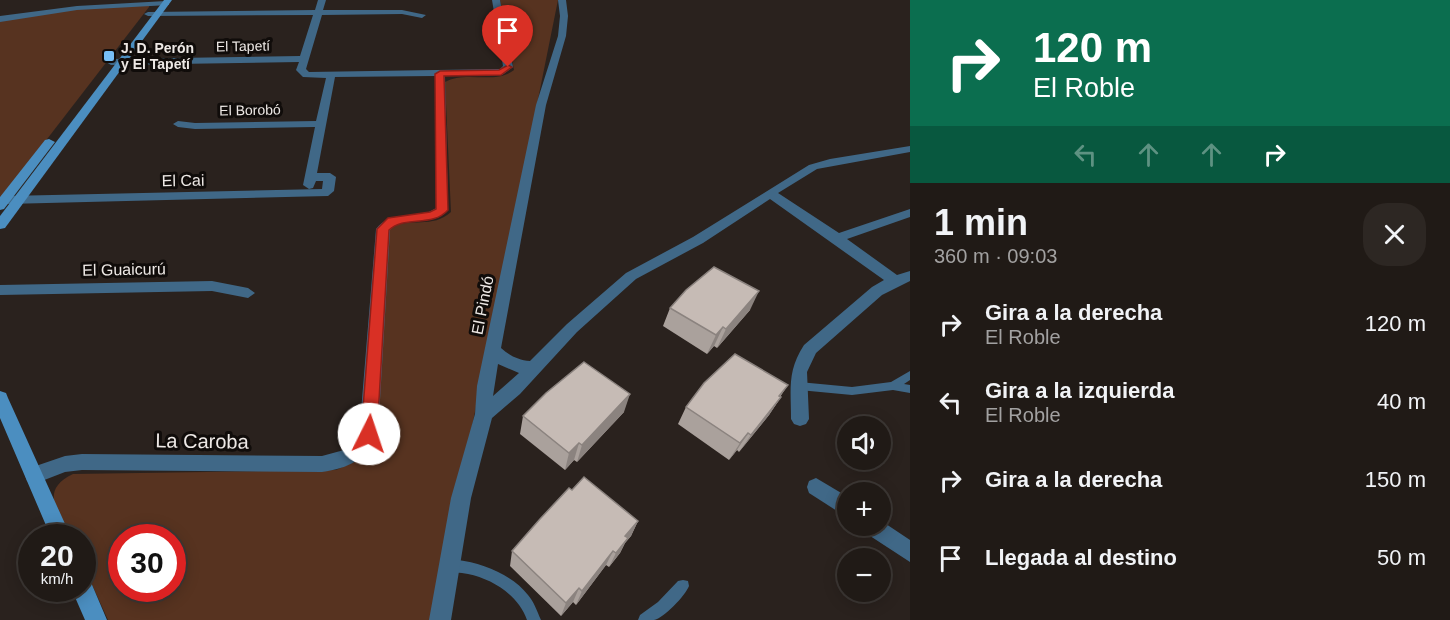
<!DOCTYPE html>
<html lang="es">
<head>
<meta charset="utf-8">
<style>
  :root { --surface:#201a16; --page:#2d2723; --text:#f1f3f6; --muted:#a2a1a1; --line:#3d3835 }
  body { margin:0; font-family:Arial,sans-serif; background:var(--page); color:var(--text); height:100vh; display:flex; flex-direction:column; font-size:22px; white-space:nowrap }
  * { box-sizing:border-box; margin:0 }
  p { font-size:20px; color:var(--muted) }
  .icon { flex:none; width:33px; height:33px; fill:none; stroke:currentColor; stroke-width:2; stroke-linecap:round; stroke-linejoin:round }
  .map { position:relative; flex:1; overflow:hidden }
  .side { display:flex; flex-direction:column; background:var(--surface); width:540px }
  .side>* { flex:none }
  .hud { background:#0b6e4f; color:#fff; overflow:hidden }
  .fabs { position:absolute; left:837px; top:416px; display:grid; gap:12px }
  .fabs a { display:grid; place-items:center; width:54px; height:54px; border-radius:50%; background:var(--surface); box-shadow:0 3px 15px #0003,0 0 0 2px var(--line); font-size:30px }
  .speed { position:absolute; left:18px; top:524px; display:flex; gap:12px; font-size:30px; font-weight:700; text-align:center }
  .speed>* { display:grid; place-content:center; width:78px; height:78px; border-radius:50%; background:var(--surface); box-shadow:0 3px 15px #0003,0 0 0 2px var(--line); line-height:1 }
  .speed small { font-size:15px; font-weight:400 }
  .speed .limit { border:9px solid #d22; background:#fff; color:#111 }
  .pin { position:absolute; display:grid; place-items:center; width:51px; height:51px; color:#fff; margin:-62px -26px; border-radius:50% 50% 50% 0; rotate:-45deg; box-shadow:0 0 6px #0007 }
  .pin .icon { rotate:45deg }
  .me { position:absolute; width:66px; margin:-33px; rotate:4deg; stroke-linejoin:round; filter:drop-shadow(0 0 4px #0008) }
  .turn { display:flex; align-items:center; gap:21px; height:126px; padding:0 24px; font-size:27px }
  .turn .icon { width:78px; height:78px; stroke-width:2.5 }
  .turn b { display:block; font-size:42px; line-height:51px }
  .lanes { display:flex; align-items:center; height:57px; padding:0 24px; background:#0003; justify-content:center; gap:30px; direction:ltr }
  .lanes .off { opacity:.35 }
  .round { display:grid; place-items:center; flex:none; width:63px; height:63px; border-radius:24px; background:var(--page) }
  .head { display:flex; align-items:center; justify-content:space-between; height:102px; padding:0 24px }
  h1 { font-size:36px; font-weight:700; line-height:45px }
  ul { padding:0; list-style:none }
  li { display:flex; align-items:center; gap:18px; height:78px; padding:0 24px }
  li div { flex:1 }
  li b { display:block; font-size:22px }
  li em { font-style:normal }
  main { display:flex; flex:1; min-height:0 }
  .map>svg:first-child { display:block }
  .green { fill:#573320; fill-rule:evenodd }
  .lines { fill:none; stroke-linecap:round; stroke-linejoin:round }
  .service { fill:#406887; fill-rule:evenodd }
  .minor { fill:#406887; fill-rule:evenodd }
  .secondary { fill:#4b8ec0; fill-rule:evenodd }
  .wall { fill:#aaa19c }
  .shaded-wall { fill:#8b837f }
  .building { fill:#c6bbb5; stroke:#8b837f; stroke-width:1.5 }
  .route { fill:#d93025; stroke:#8d1f18; stroke-width:1.5 }
  .poi-dot { fill:#77bff7; stroke:#100c0a; stroke-width:2 }
  .labels { text-anchor:middle; stroke-width:6; stroke-linejoin:round; paint-order:stroke }
  .far-street-label { font-size:14px; fill:#ede8e5; stroke:#100c0a }
  .far-poi-label { font-size:14px; font-weight:bold; fill:#ede8e5; stroke:#100c0a; text-anchor:start }
  .street-label { font-size:16px; fill:#ede8e5; stroke:#100c0a }
  .near-street-label { font-size:20px; fill:#ede8e5; stroke:#100c0a }
</style>
</head>
<body>
<main>
<div class="map">
<svg width="910" height="620" viewBox="0 0 910 620">
  <rect width="100%" height="100%" fill="#2a221e"/>
  <g class="green">
    <path d="M500,0h58l-125,620h-325l-25,-55 -1,-28h-12c-12,-25 -31,-47 3,-63l263,-4 18,-8 13,-11 23,-223c19,-11 43,1 61,-16l-6,-130c20,-12 50,3 69,-12zM122,537h50v51h-50z"/>
    <polygon points="149,5 149,7 0,200 0,20 80,9"/>
  </g>
  <g class="lines">
    <g class="service">
      <polygon points="910,371 910,380 904,384 910,385 910,393 893,390 852,395 799,390 795,389 794,386 795,383 799,382 852,387 891,382"/>
      <path d="M458,560c24,3 55,15 70,35 6,7 9,16 13,25h-14c-8,-24 -34,-41 -59,-46 -8,-2 -16,0 -23,-3l-2,-4 2,-4z"/>
      <path d="M683,580l5,1 1,5c-4,10 -25,32 -35,34 -5,0 -11,0 -16,0l2,-5 18,-13 20,-21z"/>
    </g>
    <g class="minor">
      <path d="M318,0h8l-3,10h79l24,5 -4,3 -20,-4 -80,1 -16,54 3,3 191,-3 3,-3 -11,-66h8l13,67 -11,8 -57,1 3,134c-15,18 -43,4 -58,20l-12,204c-12,26 -29,34 -56,38l-240,-2 -17,2 -31,12 -7,-3 -2,-6 2,-6 38,-13 17,-2 240,2 22,-6 15,-14 17,-207c16,-21 41,-7 60,-21l-1,-132 -100,1 -18,96h13l6,4 -2,14 -6,5 -321,8 -6,-4 6,-4 315,-7 1,-8h-7l-3,7 -4,1 -6,-4 12,-58 -120,2 -17,-2 -5,-3 5,-3 17,2 121,-2 10,-43 -23,-1 -7,-7 3,-8 -188,3 -5,-3 5,-3 189,-3 13,-41 -165,1 -4,-2 4,-2 167,-2z"/>
      <path d="M558,0h8l2,16 -2,20 -20,69 -45,243c9,8 17,12 29,13l37,-37 59,-51 67,-36 116,-72 21,-6 80,-13v6l-93,17 -39,24 61,40 71,-24v8l-63,22 50,36 13,-4v10l-28,14 -66,58 -9,19 2,47 -3,5 -6,2 -6,-2 -3,-5c0,-30 -4,-48 13,-74l68,-58 12,-7 -114,-81 -67,44 -67,36 -59,53 -57,62 -28,24 -21,80 -20,122h-22l22,-122 24,-84 2,-28 59,-281 22,-69 2,-20zM498,364l21,9 -26,23z"/>
      <polygon points="166,1 169,1 169,5 77,10 0,22 0,16 77,6"/>
      <polygon points="212,281 248,288 255,293 248,298 212,291 0,295 0,285"/>
      <polygon points="816,478 848,497 848,518 809,493 807,487 809,481"/>
      <polygon points="880,520 910,540 910,562 864,532 861,525 880,525"/>
    </g>
    <g class="secondary">
      <polygon points="164,0 172,0 5,228 0,229 0,216"/>
      <polygon points="49,139 55,142 4,209 0,210 0,197 45,140"/>
      <polygon points="0,391 6,393 8,398 71,537 51,537 0,418"/>
      <polygon points="82,578 90,580 107,620 85,620 71,588 82,588"/>
    </g>
  </g>
  <g class="wall">
    <polygon points="670,308 750,310 717,348 714,346 707,354 663,326"/>
    <polygon points="788,385 780,397 781,397 769,415 739,452 737,450 729,460 678,424 686,407"/>
    <polygon points="624,412 577,462 574,460 565,470 520,434 523,416"/>
    <polygon points="572,490 638,521 631,536 625,543 620,553 609,567 606,565 576,605 573,602 561,616 510,566 512,551"/>
  </g>
  <g class="shaded-wall">
    <polygon points="759,291 750,310 717,348 726,329"/>
    <polygon points="723,327 714,346 707,354 716,335"/>
    <polygon points="630,394 624,412 577,462 582,445"/>
    <polygon points="781,397 769,415 739,452 751,435"/>
    <polygon points="748,433 737,450 729,460 740,443"/>
    <polygon points="579,443 574,460 565,470 569,453"/>
    <polygon points="638,521 631,536 625,543 620,553 609,567 616,553 625,536"/>
    <polygon points="613,551 606,565 576,605 582,591"/>
    <polygon points="579,588 573,602 561,616 566,603"/>
  </g>
  <g class="building">
    <polygon points="714,267 759,291 726,329 723,327 716,335 670,308 686,290"/>
    <polygon points="735,354 788,385 779,396 781,397 751,435 748,433 740,443 686,407 704,383"/>
    <polygon points="584,362 630,394 582,445 579,443 569,453 523,416 546,393"/>
    <polygon points="584,477 638,521 625,536 628,538 616,553 613,551 582,591 579,588 566,603 512,551 540,519 569,488 572,490"/>
  </g>
  <path class="route" d="M508,65l4,2 -11,8 -57,1 4,134c-16,18 -43,5 -59,20l-12,204 -2,5 -6,2 -6,-2 -2,-5 16,-205 11,-11 42,-6 6,-3 -1,-135 5,-3 59,-1z"/>
  <rect class="poi-dot" x="103" y="50" width="12" height="12" rx="3"/>
  <g class="labels">
    <g class="far-street-label">
      <text transform="translate(243 46) rotate(-1)" y="5">El Tapetí</text>
      <text transform="translate(250 110) rotate(-1)" y="5">El Borobó</text>
    </g>
    <g class="far-poi-label">
      <text x="121" y="53">J. D. Perón<tspan x="121" dy="16">y El Tapetí</tspan></text>
    </g>
    <g class="street-label">
      <text transform="translate(183 180) rotate(-1)" y="6">El Cai</text>
      <text transform="translate(124 269) rotate(-1)" y="6">El Guaicurú</text>
      <text transform="translate(482 305) rotate(-79)" y="6">El Pindó</text>
    </g>
    <g class="near-street-label">
      <text transform="translate(202 441) rotate(1)" y="7">La Caroba</text>
    </g>
  </g>
</svg>
<div class="fabs">
<a><svg class="icon" aria-label="sound" viewBox="0 0 24 24"><path d="M4 9h4l5-4v14l-5-4H4zM17 9q2 3 0 6"/></svg></a>
<a>+</a>
<a>−</a>
</div>
<div class="speed"><div>20<small>km/h</small></div><div class="limit">30</div></div>
<div class="pin" style="left:508px;top:67px;background:#d93025"><svg class="icon" aria-label="arrive" viewBox="0 0 24 24"><path d="M6 21V4h12l-3 4 3 4H6"/></svg></div>
<svg class="me" style="left:369px;top:434px" viewBox="-20 -20 40 40"><circle r="19" fill="#fff"/><path d="M0-13L10 11 0 6-10 11z" fill="#d93025"/></svg>
</div>
<section class="side">
<div class="hud">
<div class="turn"><svg class="icon" aria-label="right" viewBox="0 0 24 24"><path d="M7 20v-9h11M14 6l5 5-5 5"/></svg><div><b>120 m</b>El Roble</div></div>
<div class="lanes"><svg class="icon off" aria-label="left" viewBox="0 0 24 24"><path d="M17 20v-9H6M10 6l-5 5 5 5"/></svg><svg class="icon off" aria-label="ahead" viewBox="0 0 24 24"><path d="M12 20V5M6 11l6-6 6 6"/></svg><svg class="icon off" aria-label="ahead" viewBox="0 0 24 24"><path d="M12 20V5M6 11l6-6 6 6"/></svg><svg class="icon" aria-label="right" viewBox="0 0 24 24"><path d="M7 20v-9h11M14 6l5 5-5 5"/></svg></div>
</div>
<div class="head"><div><h1>1 min</h1><p>360 m · 09:03</p></div><a class="round"><svg class="icon" aria-label="close" viewBox="0 0 24 24"><path d="M6 6l12 12M18 6L6 18"/></svg></a></div>
<ul>
<li><svg class="icon" aria-label="right" viewBox="0 0 24 24"><path d="M7 20v-9h11M14 6l5 5-5 5"/></svg><div><b>Gira a la derecha</b><p>El Roble</p></div><em>120 m</em></li>
<li><svg class="icon" aria-label="left" viewBox="0 0 24 24"><path d="M17 20v-9H6M10 6l-5 5 5 5"/></svg><div><b>Gira a la izquierda</b><p>El Roble</p></div><em>40 m</em></li>
<li><svg class="icon" aria-label="right" viewBox="0 0 24 24"><path d="M7 20v-9h11M14 6l5 5-5 5"/></svg><div><b>Gira a la derecha</b></div><em>150 m</em></li>
<li><svg class="icon" aria-label="arrive" viewBox="0 0 24 24"><path d="M6 21V4h12l-3 4 3 4H6"/></svg><div><b>Llegada al destino</b></div><em>50 m</em></li>
</ul>
</section>
</main>
</body>
</html>
